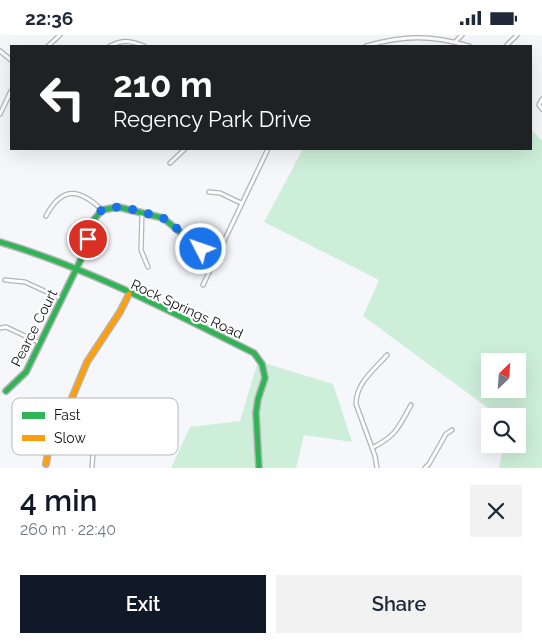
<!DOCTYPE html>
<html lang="en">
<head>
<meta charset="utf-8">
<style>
  :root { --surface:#fff; --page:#f2f2f3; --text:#1f2937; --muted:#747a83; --accent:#111827 }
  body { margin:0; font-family:Raleway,sans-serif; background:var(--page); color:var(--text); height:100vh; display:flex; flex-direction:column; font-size:19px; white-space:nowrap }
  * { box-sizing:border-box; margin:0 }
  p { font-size:16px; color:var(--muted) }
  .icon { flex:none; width:28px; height:28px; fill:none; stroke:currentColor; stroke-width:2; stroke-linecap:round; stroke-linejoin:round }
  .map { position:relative; height:433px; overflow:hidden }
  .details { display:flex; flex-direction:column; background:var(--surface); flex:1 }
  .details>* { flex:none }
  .guide { position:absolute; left:10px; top:10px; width:522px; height:105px; border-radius:0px; box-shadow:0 5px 20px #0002; background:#202124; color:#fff; overflow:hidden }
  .needle { width:32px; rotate:25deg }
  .buttons { position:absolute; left:481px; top:318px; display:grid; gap:10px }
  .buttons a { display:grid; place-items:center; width:45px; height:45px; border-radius:0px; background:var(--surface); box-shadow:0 5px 20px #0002; font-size:25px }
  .pin { position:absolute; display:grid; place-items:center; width:42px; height:42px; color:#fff; margin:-21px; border:2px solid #fff; border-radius:50%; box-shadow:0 1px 5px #0007 }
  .me { position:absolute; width:55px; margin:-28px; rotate:311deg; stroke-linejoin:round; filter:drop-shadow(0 0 4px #0008) }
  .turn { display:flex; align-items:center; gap:18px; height:105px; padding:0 20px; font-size:22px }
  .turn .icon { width:65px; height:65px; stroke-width:2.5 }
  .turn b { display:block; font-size:35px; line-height:42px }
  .round { display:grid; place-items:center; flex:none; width:52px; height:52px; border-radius:0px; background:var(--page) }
  .head { display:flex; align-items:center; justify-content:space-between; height:85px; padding:0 20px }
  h1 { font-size:30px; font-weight:600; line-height:38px; color:var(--accent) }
  .button { display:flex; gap:10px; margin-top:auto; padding:10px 20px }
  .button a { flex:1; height:58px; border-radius:0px; background:var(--accent); color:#fff; font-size:20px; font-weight:600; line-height:58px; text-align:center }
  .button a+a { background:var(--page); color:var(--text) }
  .status { display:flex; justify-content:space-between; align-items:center; height:35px; padding:0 25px; background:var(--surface); direction:ltr }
  .status svg { height:14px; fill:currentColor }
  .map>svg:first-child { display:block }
  .green { fill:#cdefd9; fill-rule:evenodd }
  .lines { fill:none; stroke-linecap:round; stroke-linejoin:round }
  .street-casing { stroke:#b3b4b7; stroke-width:5.5 }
  .fast-casing { stroke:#b3b4b7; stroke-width:8 }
  .slow-casing { stroke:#b3b4b7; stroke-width:8 }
  .street { stroke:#fefefe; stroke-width:3 }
  .fast { stroke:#30b455; stroke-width:5 }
  .slow { stroke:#ff9f0a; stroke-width:5 }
  .route { stroke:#1a73e8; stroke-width:9; stroke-dasharray:0 16.2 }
  .labels { text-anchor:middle; stroke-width:4.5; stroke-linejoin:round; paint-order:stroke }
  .street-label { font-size:14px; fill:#121214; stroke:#fff }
  .key { fill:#fff; stroke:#b8b8b8; stroke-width:1 }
  .key-label { font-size:14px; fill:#121214 }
</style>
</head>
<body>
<div class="status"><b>22:36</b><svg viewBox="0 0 49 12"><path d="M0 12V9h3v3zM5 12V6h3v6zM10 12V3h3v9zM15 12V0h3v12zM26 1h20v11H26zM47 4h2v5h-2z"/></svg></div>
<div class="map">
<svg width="542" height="433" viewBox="0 0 542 433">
  <rect width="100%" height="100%" fill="#f6f7fb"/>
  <g class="green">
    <path d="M531,94l11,12v327h-43l5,-24h14v-28h-19l-136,-100 16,-36 -115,-58 39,-73h228zM518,326v28h-28v-28z"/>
    <polygon points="258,326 333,349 352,407 304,400 296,433 171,433 190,392 240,386"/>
  </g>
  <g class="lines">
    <defs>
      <g id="street">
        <polyline points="455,7 462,0"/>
        <polyline points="48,11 60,0"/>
        <path d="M110,11c13,-7 21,-5 34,0"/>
        <path d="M366,11c39,-11 65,-11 103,0"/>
        <polyline points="506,11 517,0"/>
        <polyline points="0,16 11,25"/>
        <polyline points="542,64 539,70 542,74"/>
        <polyline points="0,79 11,56"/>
        <polyline points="170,128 185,114"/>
        <polyline points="209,157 220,158 241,168"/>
        <polyline points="142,178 141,215 148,232"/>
        <path d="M46,181c16,-30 33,-28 56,-6"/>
        <polyline points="5,245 25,247 62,264"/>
        <polyline points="203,250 268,114"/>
        <polyline points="0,293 6,292 40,308"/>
        <polyline points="66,377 132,412"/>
        <path d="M372,413c25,-13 26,-20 39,-43"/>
        <polyline points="92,433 93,418 104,395"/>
        <path d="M377,433l-2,-12 -19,-52c0,-21 18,-34 31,-49"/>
        <polyline points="425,433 429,429 446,399 452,395"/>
      </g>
      <g id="fast">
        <path d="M0,207c88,26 172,70 254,111l8,11 3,14 -7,21 -2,14 3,55"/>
        <polyline points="6,356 26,337 85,216 91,188 102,175 118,172 163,183 201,214 216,222"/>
      </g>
      <polyline id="slow" points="46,429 50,407 69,370 87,327 120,277 129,259"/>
    </defs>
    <use href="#street" class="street-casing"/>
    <use href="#fast" class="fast-casing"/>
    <use href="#slow" class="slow-casing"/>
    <use href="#street" class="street"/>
    <use href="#fast" class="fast"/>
    <use href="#slow" class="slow"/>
  </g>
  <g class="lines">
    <path class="route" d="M88,204c1,-5 1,-11 3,-16 11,-29 51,-10 72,-5l5,3 33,28"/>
  </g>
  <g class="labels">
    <g class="street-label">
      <text transform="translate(187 274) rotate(25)" y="5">Rock Springs Road</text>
      <text transform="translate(34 293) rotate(-63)" y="5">Pearce Court</text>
    </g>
  </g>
  <rect x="12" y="363" width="166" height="57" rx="8" class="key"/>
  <rect x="22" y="377" width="23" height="7" fill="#30b455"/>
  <rect x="22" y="400" width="23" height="6" fill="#ff9f0a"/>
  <g class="key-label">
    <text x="54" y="385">Fast</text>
    <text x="54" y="408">Slow</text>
  </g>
</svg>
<div class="buttons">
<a><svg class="needle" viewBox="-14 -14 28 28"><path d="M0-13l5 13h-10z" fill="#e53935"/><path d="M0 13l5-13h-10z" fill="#747a83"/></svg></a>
<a><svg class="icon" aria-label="search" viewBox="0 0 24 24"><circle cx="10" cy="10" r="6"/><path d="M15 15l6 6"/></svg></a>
</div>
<div class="pin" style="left:88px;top:204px;background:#d93025"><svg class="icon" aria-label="arrive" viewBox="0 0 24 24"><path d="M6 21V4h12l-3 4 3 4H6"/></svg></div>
<svg class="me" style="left:201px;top:214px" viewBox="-20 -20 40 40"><circle r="17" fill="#1a73e8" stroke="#fff" stroke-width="3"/><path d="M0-11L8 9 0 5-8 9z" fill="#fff"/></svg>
<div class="guide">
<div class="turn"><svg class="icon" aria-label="left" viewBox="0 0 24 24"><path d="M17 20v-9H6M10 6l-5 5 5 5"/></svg><div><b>210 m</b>Regency Park Drive</div></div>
</div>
</div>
<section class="details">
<div class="head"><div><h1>4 min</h1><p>260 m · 22:40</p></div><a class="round"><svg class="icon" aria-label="close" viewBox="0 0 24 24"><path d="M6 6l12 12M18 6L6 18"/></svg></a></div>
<div class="button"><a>Exit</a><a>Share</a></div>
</section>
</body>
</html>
